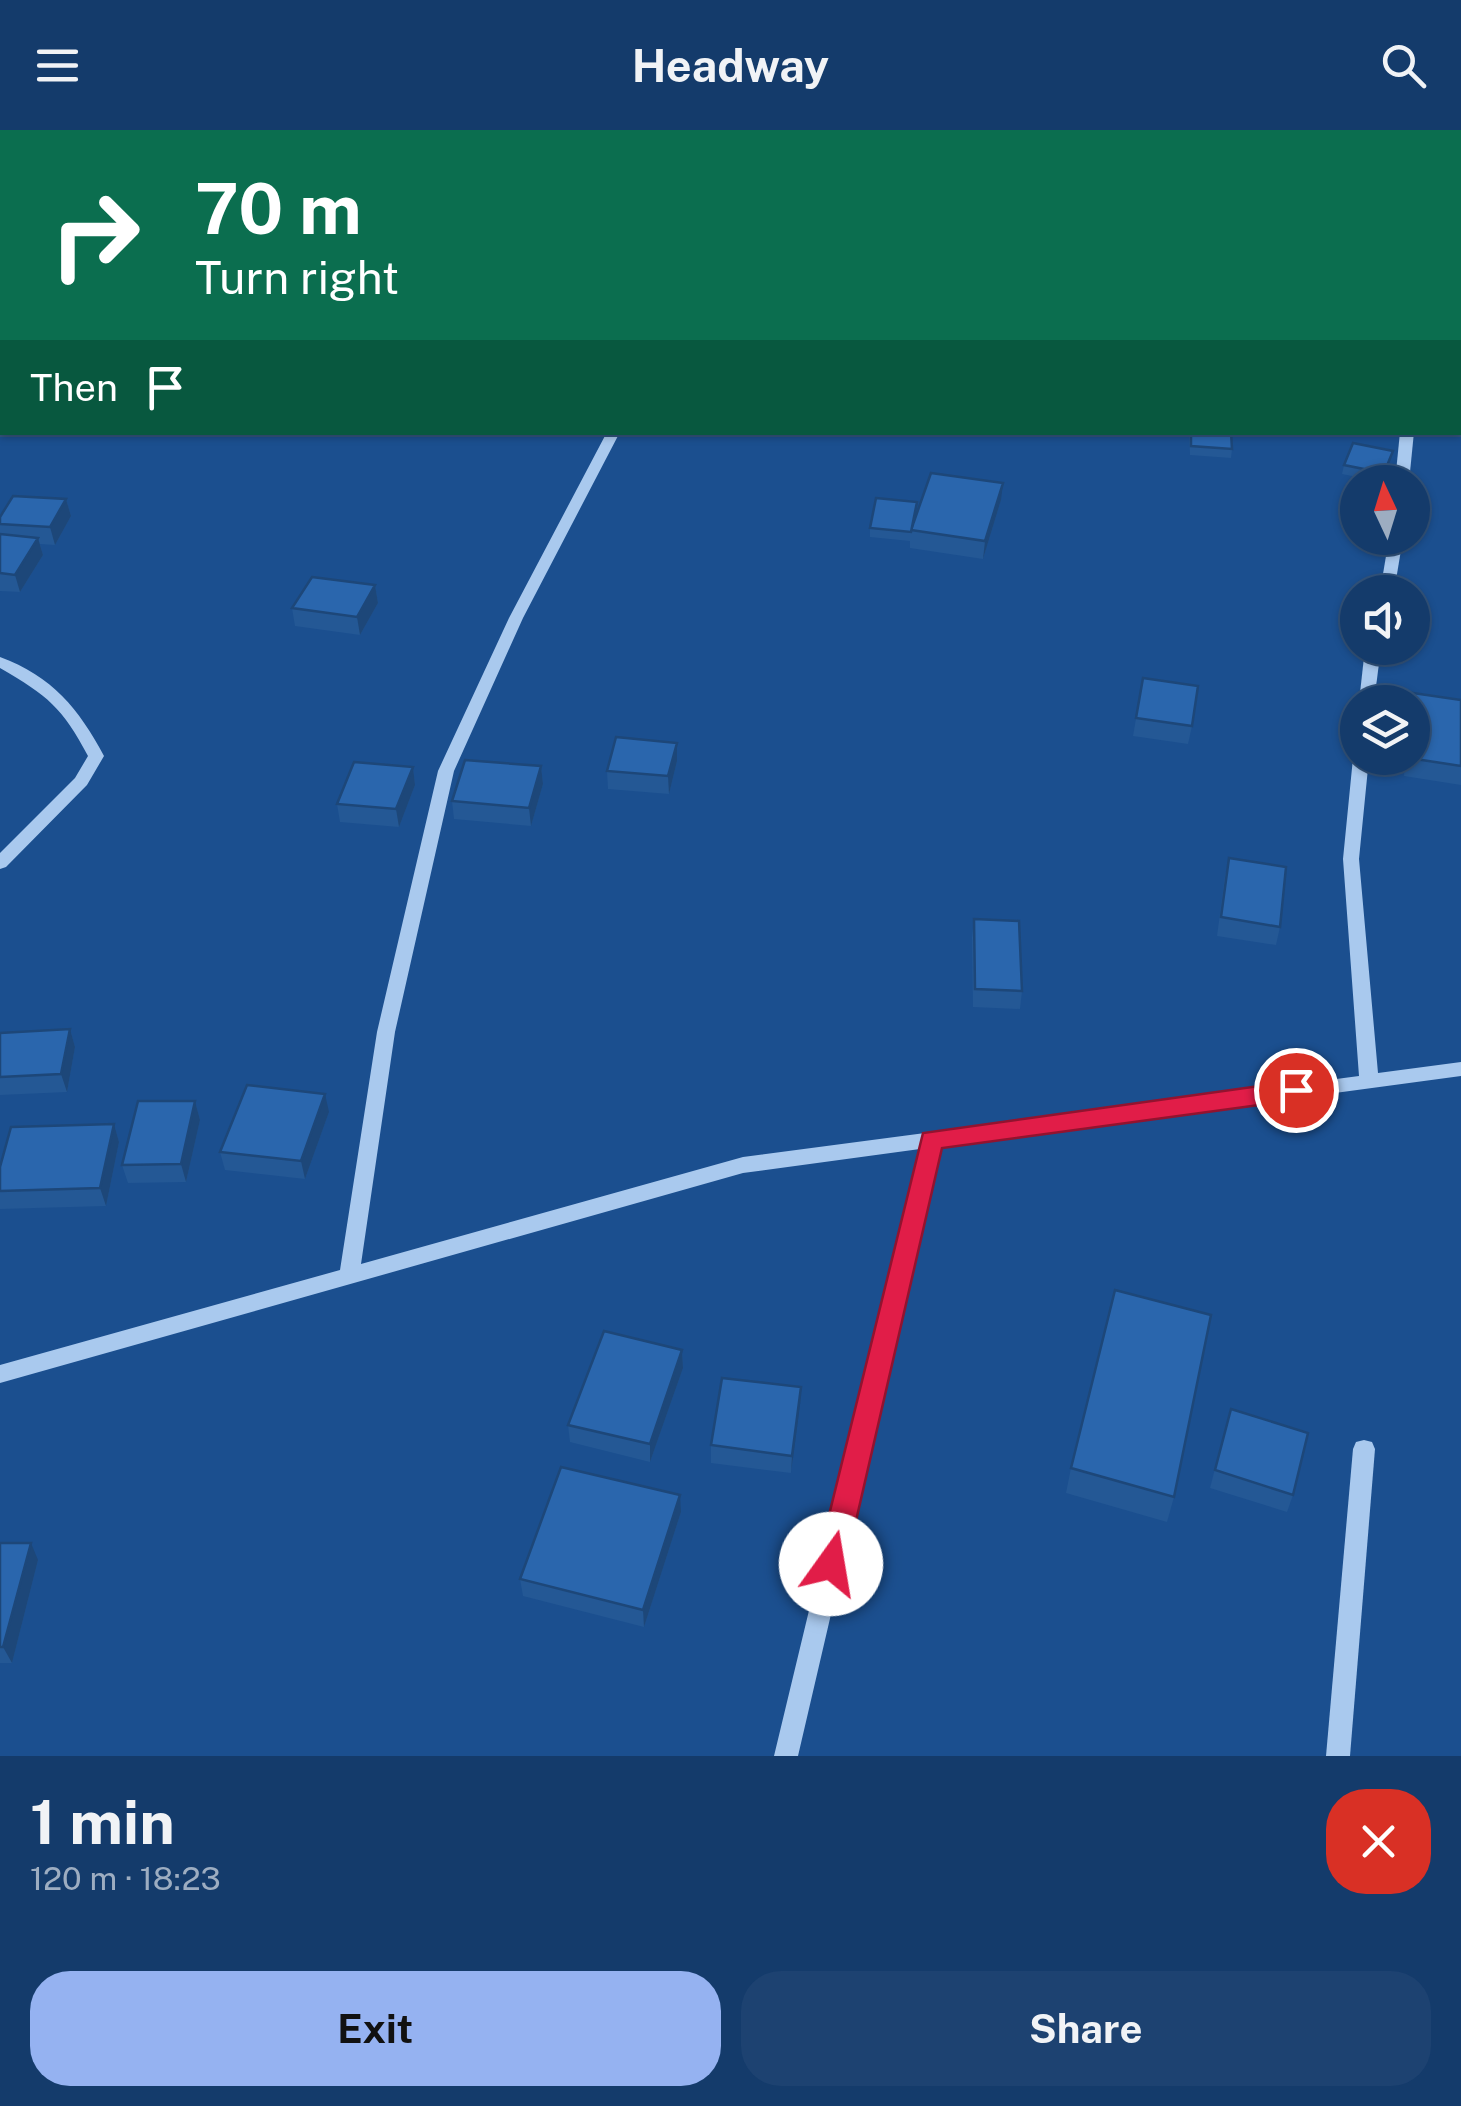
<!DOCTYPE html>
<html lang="en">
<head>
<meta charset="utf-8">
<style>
  :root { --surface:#143b6b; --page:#1d4271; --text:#f1f3f6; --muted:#9dadc1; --line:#33557e; --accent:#95b2f1 }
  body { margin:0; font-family:"Public Sans",sans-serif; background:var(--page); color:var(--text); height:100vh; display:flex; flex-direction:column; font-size:38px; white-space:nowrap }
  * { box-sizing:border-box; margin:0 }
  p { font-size:32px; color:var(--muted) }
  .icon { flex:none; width:55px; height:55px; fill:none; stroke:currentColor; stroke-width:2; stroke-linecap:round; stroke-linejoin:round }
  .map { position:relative; height:1626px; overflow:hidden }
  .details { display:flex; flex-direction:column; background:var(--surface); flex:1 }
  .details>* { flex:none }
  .top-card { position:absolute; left:0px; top:0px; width:1462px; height:305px; box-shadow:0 2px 8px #0004,0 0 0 2px var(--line); background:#0b6e4f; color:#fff; overflow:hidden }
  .needle { width:65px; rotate:356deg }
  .fabs { position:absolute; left:1340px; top:335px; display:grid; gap:20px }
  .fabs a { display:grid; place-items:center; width:90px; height:90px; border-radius:50%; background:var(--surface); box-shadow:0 2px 8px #0004,0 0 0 2px var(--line); font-size:50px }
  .pin { position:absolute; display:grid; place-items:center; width:85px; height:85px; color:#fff; margin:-42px; border:5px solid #fff; border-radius:50%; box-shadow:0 2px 10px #0007 }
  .me { position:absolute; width:110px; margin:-55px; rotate:13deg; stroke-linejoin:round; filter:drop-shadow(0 0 8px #0008) }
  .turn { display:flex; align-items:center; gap:35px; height:210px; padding:0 30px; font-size:45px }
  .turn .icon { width:130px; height:130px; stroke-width:2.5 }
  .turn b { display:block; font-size:70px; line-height:85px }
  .then { display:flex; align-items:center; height:95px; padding:0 30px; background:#0003; gap:20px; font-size:38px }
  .round { display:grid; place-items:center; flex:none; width:105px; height:105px; border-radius:40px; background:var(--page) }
  .summary { display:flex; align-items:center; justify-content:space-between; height:170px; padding:0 30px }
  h1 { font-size:60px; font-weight:700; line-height:75px }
  .action { display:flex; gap:20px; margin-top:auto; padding:20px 30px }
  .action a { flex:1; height:115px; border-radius:40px; background:var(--accent); color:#111; font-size:40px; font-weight:700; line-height:115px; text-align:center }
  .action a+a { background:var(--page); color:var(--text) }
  header { display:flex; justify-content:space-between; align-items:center; height:130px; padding:0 30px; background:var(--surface); font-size:45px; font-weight:700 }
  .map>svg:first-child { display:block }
  .water { fill:#123a6d; stroke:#9cc4f0; stroke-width:2.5 }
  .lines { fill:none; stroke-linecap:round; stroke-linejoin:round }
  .minor { fill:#a9c9ee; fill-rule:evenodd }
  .major { fill:#f0f6ff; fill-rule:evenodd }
  .wall { fill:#245895 }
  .shaded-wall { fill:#1d4779 }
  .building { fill:#2a66ad; stroke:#1d4779; stroke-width:2.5 }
  .route { fill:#e11d48; stroke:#92132f; stroke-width:2.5 }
</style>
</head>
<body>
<header><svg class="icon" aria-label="menu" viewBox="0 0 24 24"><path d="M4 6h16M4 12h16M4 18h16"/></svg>Headway<svg class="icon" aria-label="search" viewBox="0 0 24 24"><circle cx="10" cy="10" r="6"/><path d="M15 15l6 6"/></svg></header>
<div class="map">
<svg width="1461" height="1626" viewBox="0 0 1461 1626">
  <rect width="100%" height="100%" fill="#1b4f8f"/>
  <g class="water">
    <polygon points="0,0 391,0 2,2 0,152"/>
    <polygon points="587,0 1461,0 1461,75 1460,2"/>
  </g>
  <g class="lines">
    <g class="minor">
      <polygon points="607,302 620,302 523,488 454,641 395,902 361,1134 743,1027 1359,946 1343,729 1353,628 1358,624 1358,628 1369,628 1359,729 1378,943 1461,932 1461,946 940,1016 798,1626 774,1626 920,1019 743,1043 0,1253 0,1235 340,1140 377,902 438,641 509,488"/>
      <polygon points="1400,302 1414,302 1409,352 1395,352"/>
      <polygon points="1389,408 1403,408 1394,462 1380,462"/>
      <polygon points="1365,518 1381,518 1374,572 1359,572"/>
      <path d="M0,527c52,19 79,52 104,99l-17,29 -81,82 -6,2v-16l75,-75 13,-22c-26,-49 -40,-60 -88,-88z"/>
      <polygon points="1364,1310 1372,1312 1375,1319 1350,1626 1326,1626 1353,1319 1356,1312"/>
    </g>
    <g class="major">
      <rect x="1460" y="113" width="1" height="10"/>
      <rect x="0" y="180" width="2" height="10"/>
    </g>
  </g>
  <g class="wall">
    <rect x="0" y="190" width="2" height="55"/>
    <polygon points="1189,302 1231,302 1232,319 1231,328 1190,325"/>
    <polygon points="1390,330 1382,352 1342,344 1344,335"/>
    <polygon points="66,369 71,386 55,415 40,414 43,425 20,462 0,461 0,387"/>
    <polygon points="1001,370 983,429 910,418 910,411 870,407 870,398"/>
    <polygon points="375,455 378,473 360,505 295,496 292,478"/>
    <polygon points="1143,548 1192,596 1188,614 1133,606"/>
    <polygon points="1413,563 1461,570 1461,655 1404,646 1405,628 1412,628 1412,572 1411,572"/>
    <polygon points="677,631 669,664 608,659 607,641"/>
    <polygon points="541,636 543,654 531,696 454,689 452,671"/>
    <polygon points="413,637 415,655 399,697 340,692 337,674"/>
    <polygon points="1229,728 1280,797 1276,815 1217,806 1225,746"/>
    <polygon points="974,789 1022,861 1020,879 973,877 972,807"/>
    <polygon points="70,899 75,917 67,962 0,965 0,903"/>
    <polygon points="195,971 200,990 186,1052 128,1053 122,1035"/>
    <polygon points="329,982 305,1049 225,1040 220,1022"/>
    <polygon points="114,994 119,1012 106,1076 0,1079 0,1037"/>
    <polygon points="682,1220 683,1238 650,1332 570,1312 568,1295"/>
    <polygon points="801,1257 800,1275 791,1343 711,1333 711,1315"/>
    <polygon points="1226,1296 1293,1365 1287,1382 1210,1358"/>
    <polygon points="1071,1338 1174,1367 1167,1392 1066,1363"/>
    <polygon points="681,1382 644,1497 523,1466 520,1449"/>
    <polygon points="0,1413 38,1430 12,1533 0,1533"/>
  </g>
  <g class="shaded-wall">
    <polygon points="1003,353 1001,370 983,429 985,411"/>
    <polygon points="66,369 71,386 55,415 50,397"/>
    <polygon points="38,408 43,425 20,462 15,445"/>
    <polygon points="375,455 378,473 360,505 357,487"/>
    <polygon points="677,613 677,631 669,664 668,646"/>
    <polygon points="541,636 543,654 531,696 529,678"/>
    <polygon points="413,637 415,655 399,697 396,679"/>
    <polygon points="70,899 75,917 67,962 61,944"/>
    <polygon points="325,964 329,982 305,1049 301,1031"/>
    <polygon points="195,971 200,990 186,1052 181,1034"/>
    <polygon points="114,994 119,1012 106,1076 100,1058"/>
    <polygon points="682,1220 683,1238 650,1332 650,1314"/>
    <polygon points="801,1257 800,1275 791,1343 792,1326"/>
    <polygon points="680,1365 681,1382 644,1497 643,1480"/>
    <polygon points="31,1413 38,1430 12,1533 3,1517"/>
  </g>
  <g class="building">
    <polygon points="1460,124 1461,124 1460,157"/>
    <polygon points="1460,173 1461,174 1461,209 1460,209"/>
    <rect x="0" y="190" width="2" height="38"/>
    <polygon points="1191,302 1231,302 1232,319 1191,316"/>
    <polygon points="1353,313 1393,321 1384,343 1344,335"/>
    <polygon points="931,343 1003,353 985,411 911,400"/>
    <polygon points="13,366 66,369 50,397 0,394 0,387"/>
    <polygon points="876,368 917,372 911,402 870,398"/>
    <polygon points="0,404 38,408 15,445 0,443"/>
    <polygon points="312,447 375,455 357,487 292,478"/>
    <polygon points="1143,548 1198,556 1192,596 1136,588"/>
    <polygon points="1413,563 1461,570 1461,636 1409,628 1412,628"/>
    <polygon points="616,607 677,613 668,646 607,641"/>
    <polygon points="465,630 541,636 529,678 452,671"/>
    <polygon points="354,632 413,637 396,679 337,674"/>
    <polygon points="1229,728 1286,737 1280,797 1221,787"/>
    <polygon points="974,789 1019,791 1022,861 975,859"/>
    <polygon points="70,899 61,944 0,947 0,903"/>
    <polygon points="247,955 325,964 301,1031 220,1022"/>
    <polygon points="138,971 195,971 181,1034 122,1035"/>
    <polygon points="114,994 100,1058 0,1061 0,1037 11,997"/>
    <polygon points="1115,1160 1211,1185 1174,1367 1071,1338"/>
    <polygon points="604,1201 682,1220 650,1314 568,1295"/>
    <polygon points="722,1248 801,1257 792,1326 711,1315"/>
    <polygon points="1231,1279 1308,1303 1293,1365 1215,1340"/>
    <polygon points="561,1337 680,1365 643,1480 520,1449"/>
    <polygon points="0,1413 31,1413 3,1517 0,1517"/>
  </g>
  <polygon class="route" points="1296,951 1304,954 1308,960 1304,967 1296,970 942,1018 846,1434 842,1443 831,1447 821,1443 817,1434 923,1003"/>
</svg>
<div class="fabs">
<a><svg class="needle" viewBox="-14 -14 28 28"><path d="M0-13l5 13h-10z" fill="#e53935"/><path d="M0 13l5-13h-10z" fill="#9dadc1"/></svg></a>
<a><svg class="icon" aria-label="sound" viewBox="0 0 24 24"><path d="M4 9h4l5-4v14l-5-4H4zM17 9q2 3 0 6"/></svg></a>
<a><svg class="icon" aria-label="layers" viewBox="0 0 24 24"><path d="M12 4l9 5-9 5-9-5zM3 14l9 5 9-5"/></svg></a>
</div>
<div class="pin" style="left:1296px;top:960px;background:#d93025"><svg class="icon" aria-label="arrive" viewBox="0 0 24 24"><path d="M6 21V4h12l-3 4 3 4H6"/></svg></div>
<svg class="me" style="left:831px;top:1434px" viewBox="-20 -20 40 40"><circle r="19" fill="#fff"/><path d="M0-13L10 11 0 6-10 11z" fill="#e11d48"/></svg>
<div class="top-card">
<div class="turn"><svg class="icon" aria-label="right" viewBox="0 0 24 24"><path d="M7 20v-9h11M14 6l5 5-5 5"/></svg><div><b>70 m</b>Turn right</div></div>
<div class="then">Then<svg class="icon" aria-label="arrive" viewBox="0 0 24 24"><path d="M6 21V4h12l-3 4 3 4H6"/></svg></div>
</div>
</div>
<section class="details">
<div class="summary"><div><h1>1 min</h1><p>120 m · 18:23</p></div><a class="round" style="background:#d93025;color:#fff"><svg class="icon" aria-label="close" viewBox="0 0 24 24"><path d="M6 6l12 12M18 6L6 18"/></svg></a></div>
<div class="action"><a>Exit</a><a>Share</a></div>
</section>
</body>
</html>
